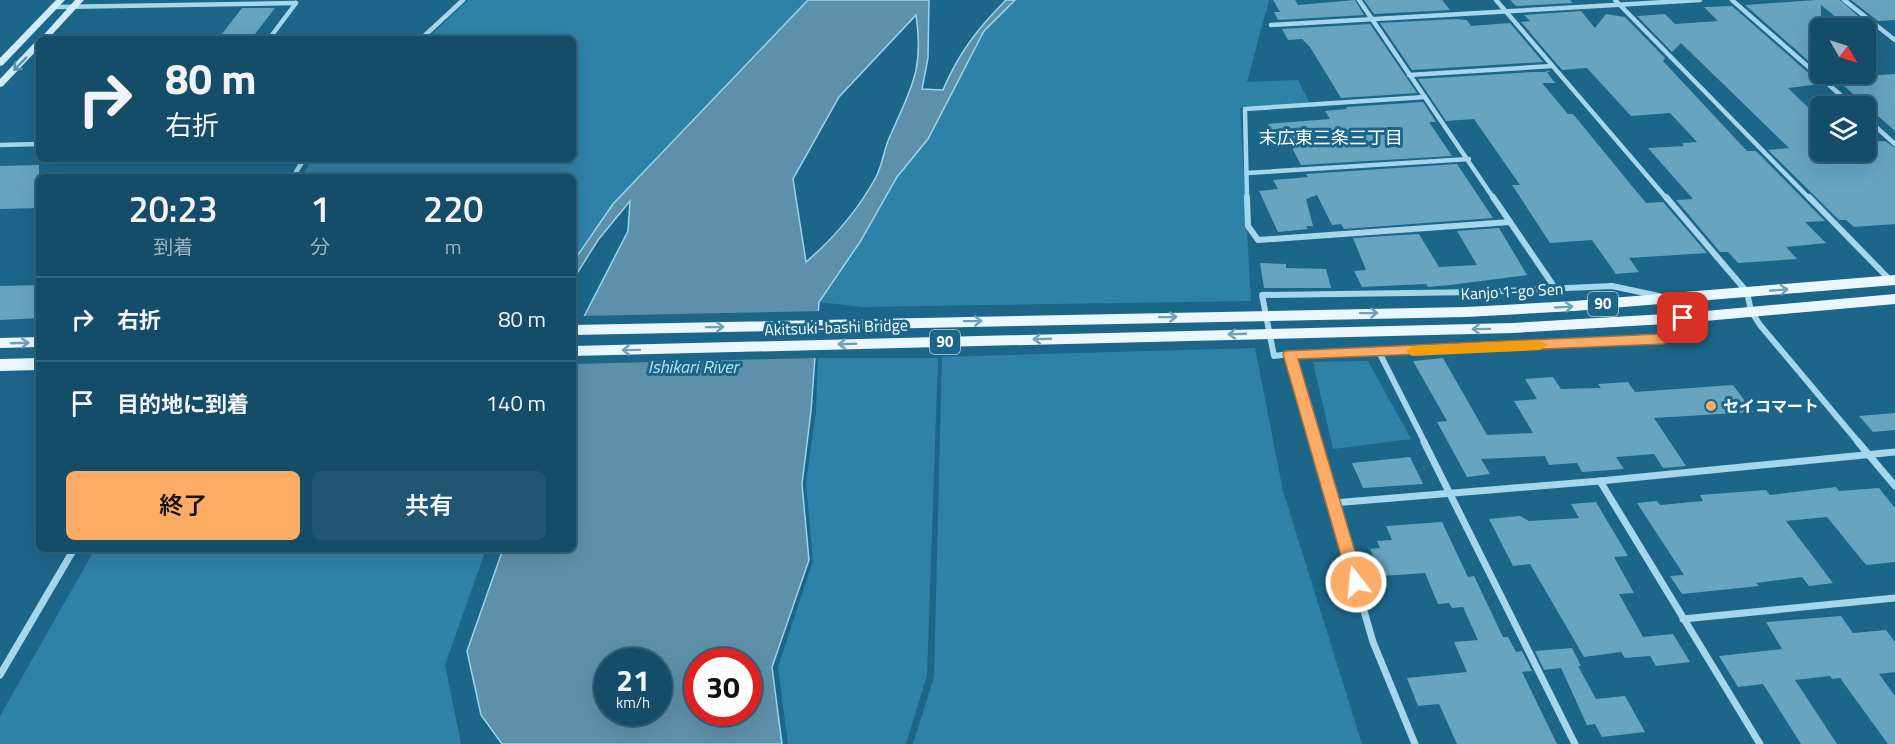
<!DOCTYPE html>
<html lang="ja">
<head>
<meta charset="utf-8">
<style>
  :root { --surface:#154c67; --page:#225670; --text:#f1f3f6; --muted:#9db4c0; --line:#34637b; --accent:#fcac64 }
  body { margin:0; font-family:"Titillium Web","Noto Sans JP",sans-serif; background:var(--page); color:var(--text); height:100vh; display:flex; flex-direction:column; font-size:22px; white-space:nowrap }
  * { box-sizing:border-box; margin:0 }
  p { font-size:20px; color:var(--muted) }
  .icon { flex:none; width:33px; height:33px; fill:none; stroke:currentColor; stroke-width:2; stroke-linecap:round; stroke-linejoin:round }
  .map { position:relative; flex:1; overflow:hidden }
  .side { position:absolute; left:36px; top:174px; width:540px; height:378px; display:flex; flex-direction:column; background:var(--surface); border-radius:9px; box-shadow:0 6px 24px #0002,0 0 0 2px var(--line) }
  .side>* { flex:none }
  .banner { position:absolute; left:36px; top:36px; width:540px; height:126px; border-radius:9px; box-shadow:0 6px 24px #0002,0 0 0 2px var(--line); background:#154c67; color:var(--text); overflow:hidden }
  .needle { width:39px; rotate:129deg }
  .buttons { position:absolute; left:1810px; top:18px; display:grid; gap:12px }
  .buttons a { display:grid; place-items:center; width:66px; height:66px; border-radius:9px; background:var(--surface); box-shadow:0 6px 24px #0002,0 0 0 2px var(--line); font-size:30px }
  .speed { position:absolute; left:594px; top:648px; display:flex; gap:12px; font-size:30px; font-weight:700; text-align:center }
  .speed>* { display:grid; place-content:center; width:78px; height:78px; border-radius:50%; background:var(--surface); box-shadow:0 6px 24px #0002,0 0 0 2px var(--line); line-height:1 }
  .speed small { font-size:15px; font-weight:400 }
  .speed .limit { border:9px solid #d22; background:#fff; color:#111 }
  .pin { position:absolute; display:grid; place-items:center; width:51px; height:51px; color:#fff; margin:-26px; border-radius:12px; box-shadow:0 3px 9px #0006 }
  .me { position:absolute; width:66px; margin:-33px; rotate:344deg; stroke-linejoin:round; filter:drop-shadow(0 0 4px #0008) }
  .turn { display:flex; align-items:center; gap:21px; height:126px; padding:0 30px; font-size:27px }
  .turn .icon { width:78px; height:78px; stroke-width:2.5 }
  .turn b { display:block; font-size:42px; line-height:51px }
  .eta { display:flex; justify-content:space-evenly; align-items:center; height:102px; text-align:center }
  .eta b { font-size:36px; font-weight:600; line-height:42px }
  .button { display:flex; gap:12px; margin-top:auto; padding:12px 30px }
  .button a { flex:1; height:69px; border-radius:9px; background:var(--accent); color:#111; font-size:24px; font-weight:600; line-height:69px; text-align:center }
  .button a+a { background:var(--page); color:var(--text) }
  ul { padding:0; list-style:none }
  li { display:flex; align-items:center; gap:18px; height:84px; padding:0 30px; border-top:2px solid var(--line) }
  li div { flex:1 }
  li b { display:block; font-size:22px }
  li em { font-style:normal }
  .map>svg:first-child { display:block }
  .green { fill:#2f82a7 }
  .water { fill:#5e91a9; stroke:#99d5ee; stroke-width:1.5; fill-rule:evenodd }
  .pier { fill:#1c6689 }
  .building { fill:#66a4c0 }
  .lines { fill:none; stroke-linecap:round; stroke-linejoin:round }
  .street-far2 { stroke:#a6d6ec; stroke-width:4.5 }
  .street-far1 { stroke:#a6d6ec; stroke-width:6 }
  .street { stroke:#a6d6ec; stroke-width:7 }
  .secondary { fill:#d2ecf9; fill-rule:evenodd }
  .primary { fill:#ebf7ff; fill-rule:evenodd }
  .oneway { stroke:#5c95b0 }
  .oneway2 { stroke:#6fa0b8 }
  .route { fill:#fcac64; stroke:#a47041; stroke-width:1.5 }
  .slow { fill:#f59e0b }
  .poi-dot { fill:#fcac64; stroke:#1c6689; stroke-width:2 }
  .labels { text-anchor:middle; stroke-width:6; stroke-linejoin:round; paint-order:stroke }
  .shield { fill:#1c6689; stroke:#bbd1dc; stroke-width:1.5 }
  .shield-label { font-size:15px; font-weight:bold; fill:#fff }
  .street-label { font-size:16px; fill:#fff; stroke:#1c6689 }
  .poi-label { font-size:16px; font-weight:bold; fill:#fff; stroke:#1c6689; text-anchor:start }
  .neighbourhood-label { font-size:18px; fill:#fff; stroke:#1c6689 }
  .water-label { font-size:18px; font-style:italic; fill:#b6e1f4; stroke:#1c6689 }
</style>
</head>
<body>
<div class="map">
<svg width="1895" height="744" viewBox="0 0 1895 744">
  <rect width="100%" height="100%" fill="#1c6689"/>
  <g class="green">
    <polygon points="468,0 811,0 594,230 573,262 573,177 302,177 312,159 573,159 573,39 427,39"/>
    <polygon points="1015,0 1269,0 1247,82 1298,80 1309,102 1240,108 1251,301 862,307 819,302 860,242 897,177 928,139 984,31"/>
    <polygon points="1255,348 1283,491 1362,744 913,744 934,677 942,357"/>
    <polygon points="818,358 938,358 927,675 906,744 788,744 778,667 813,561 806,483 816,411"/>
    <polygon points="1368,361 1411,439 1333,449 1313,362"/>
    <polygon points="95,549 486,549 445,665 461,744 0,744 0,716"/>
  </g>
  <path class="water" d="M808,0h121l-1,58 -6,31 21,1c15,-36 35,-62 63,-90h9l-31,31 -56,108 -31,38 -37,65 -41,60 -8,109 -9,73 7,76 -37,107 10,77h-280l-21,-29 -14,-64 36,-102h70v-211l55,-107 2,-30 -32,39 -25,40v-18l40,-58zM916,15c8,54 -4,71 -25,119 -7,13 -8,30 -15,43 -18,33 -42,61 -70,85l-13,-83 46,-82zM608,662h50v50h-50zM698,662h50v50h-50z"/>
  <polygon class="pier" points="821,311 818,358 573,364 573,331 580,316"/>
  <g class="building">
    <polygon points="1273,0 1295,0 1298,5 1355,0 1364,15 1278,20 1274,12 1280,12"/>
    <polygon points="1364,0 1442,0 1450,10 1374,14"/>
    <polygon points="1510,0 1570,0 1573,3 1516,6"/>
    <polygon points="1815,0 1840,0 1866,23 1844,24 1821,5 1821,72 1745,5"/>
    <polygon points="1851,0 1895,0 1895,20 1878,21"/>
    <polygon points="1732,6 1821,84 1788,88 1821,120 1821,152 1866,152 1866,142 1885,141 1895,148 1895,224 1854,227 1846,220 1839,220 1768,150 1789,148 1681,43 1672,52 1637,16 1665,14 1675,24 1718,21 1704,7"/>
    <polygon points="242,8 275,8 255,34 221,35"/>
    <polygon points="1581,11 1595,28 1606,14 1625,17 1665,58 1663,61 1747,151 1756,151 1825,221 1805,222 1826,243 1786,247 1797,259 1738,263 1728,252 1720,252 1676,200 1693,199 1648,148 1684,146 1682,143 1697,142 1670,113 1631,116 1587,68 1562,70 1521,22 1530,21 1524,15"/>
    <polygon points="1456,19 1467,20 1471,26 1510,23 1543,62 1412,70 1380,23"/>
    <polygon points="1370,24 1417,93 1341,98 1310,47 1302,39 1288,40 1282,29"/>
    <polygon points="1546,71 1555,83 1542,83 1568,114 1573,114 1646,203 1663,202 1707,253 1629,258 1639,272 1616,274 1592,240 1550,243 1512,185 1520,185 1474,119 1446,121 1418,79 1551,71"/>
    <polygon points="1895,74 1895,131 1835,78"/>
    <polygon points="1423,102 1436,122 1429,122 1452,156 1301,165 1288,140 1277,141 1268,124 1330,119 1325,111 1347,109 1346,107"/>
    <polygon points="1457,164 1493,218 1344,229 1341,224 1332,225 1317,195 1306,199 1313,226 1306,226 1308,229 1278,232 1259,191 1278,189 1273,180 1308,177 1306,174"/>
    <polygon points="39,165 39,208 0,209 0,166"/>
    <polygon points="1499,228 1527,275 1450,285 1428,287 1426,284 1362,287 1354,271 1366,270 1353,238 1419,234 1439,267 1477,265 1457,231"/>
    <polygon points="1260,263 1286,264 1286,268 1326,269 1331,288 1264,288"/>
    <polygon points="39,285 39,318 0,320 0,286"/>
    <polygon points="1443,358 1487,435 1533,433 1514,401 1537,399 1525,379 1553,377 1561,389 1601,388 1598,384 1628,382 1635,392 1733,385 1753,412 1654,418 1686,466 1663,468 1654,454 1616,457 1624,469 1582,472 1577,463 1549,465 1545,456 1481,459 1490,474 1467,477 1437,422 1447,421 1413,361"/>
    <polygon points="1895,413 1895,430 1873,432 1859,416"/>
    <polygon points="1410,457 1423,484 1363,488 1352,463"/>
    <polygon points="1836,487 1839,491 1879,488 1895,508 1895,562 1866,565 1827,517 1786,521 1833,583 1809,586 1802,577 1756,583 1759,586 1682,594 1670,576 1684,575 1637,503 1657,501 1660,505 1703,501 1700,495 1766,490 1770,495"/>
    <polygon points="1596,502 1628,556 1614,557 1634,593 1619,594 1643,637 1673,634 1690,662 1656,666 1650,656 1625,658 1621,652 1584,657 1530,564 1513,566 1489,519 1520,516 1529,521 1579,518 1571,504"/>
    <polygon points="1442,522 1468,577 1474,576 1503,637 1508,637 1516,652 1522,651 1532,671 1522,672 1557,744 1457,744 1439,704 1418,706 1407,678 1467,672 1454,642 1478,640 1463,607 1452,608 1449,603 1438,604 1425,573 1382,576 1370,549 1380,548 1377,541 1392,540 1386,526"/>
    <polygon points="1841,616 1853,633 1886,630 1895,642 1895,672 1879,674 1895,696 1895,744 1888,744 1840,678 1832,679 1830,676 1795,680 1837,744 1801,744 1763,684 1738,687 1719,656 1782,649 1766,622"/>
    <polygon points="1572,648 1581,666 1578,666 1596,699 1625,696 1645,732 1602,737 1595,724 1587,725 1561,668 1544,670 1535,651"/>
  </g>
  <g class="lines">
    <g class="street-far2">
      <polyline points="1359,0 1494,199"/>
      <polyline points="1496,0 1667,199"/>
      <polyline points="1615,0 1810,199"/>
      <polyline points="1732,0 1853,106"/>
      <polyline points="1844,0 1895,40"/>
      <polyline points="55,7 296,3"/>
      <polyline points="1271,25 1700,0"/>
      <polyline points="269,39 296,3"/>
      <polyline points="421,39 463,0"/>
      <polyline points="1409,75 1552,66"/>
      <polyline points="1866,118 1895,144"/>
      <polyline points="0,145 39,144"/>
      <polyline points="1247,173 1469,159"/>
      <polyline points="293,177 304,159"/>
      <polyline points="1247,199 1245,109 1425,97"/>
    </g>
    <g class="street-far1">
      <polyline points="1247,197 1248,226 1258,240 1510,222"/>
      <polyline points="1493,197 1555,288"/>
      <polyline points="1666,197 1747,292 1751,311 1760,325 1859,443"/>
      <polyline points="1809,197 1890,280"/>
      <polyline points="1379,352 1425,443"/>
      <polyline points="1289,354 1274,356 1262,295 1479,292 1612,286 1659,296"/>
      <polyline points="1315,443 1289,354 1663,339 1683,318"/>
    </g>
    <g class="street">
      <polyline points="1315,442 1373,642 1415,744"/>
      <polyline points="1424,442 1575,744"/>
      <polyline points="1858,442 1895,486"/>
      <polyline points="1600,481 1760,744"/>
      <polyline points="1333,503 1600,481 1895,452"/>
      <polyline points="1683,619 1895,598"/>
      <polyline points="0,675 74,549"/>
    </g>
    <g class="secondary">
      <polygon points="56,0 65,0 3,65 0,66 0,58"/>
      <polygon points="75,0 84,0 48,39 39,40"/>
      <polygon points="39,40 39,48 3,86 0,87 0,79 36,41"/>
    </g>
    <g class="primary">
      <polygon points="1895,275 1895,285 1574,311 1466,317 573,335 573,325 1466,307 1574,301"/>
      <polygon points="1895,294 1895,304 1683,323 1513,333 573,356 573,346 1513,323 1683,313"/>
      <polygon points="39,337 39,347 0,348 0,338"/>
      <polygon points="39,358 39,370 0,371 0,359"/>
    </g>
  </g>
  <defs><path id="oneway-shaft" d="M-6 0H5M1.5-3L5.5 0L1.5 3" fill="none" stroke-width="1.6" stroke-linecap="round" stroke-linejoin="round" transform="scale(1.5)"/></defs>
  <use class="oneway" href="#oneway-shaft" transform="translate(20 64) rotate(134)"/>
  <g class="oneway2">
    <use href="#oneway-shaft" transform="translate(1779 290) rotate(-5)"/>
    <use href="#oneway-shaft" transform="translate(1564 307) rotate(-3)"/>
    <use href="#oneway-shaft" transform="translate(1369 313) rotate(-1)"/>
    <use href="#oneway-shaft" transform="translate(1168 317) rotate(-1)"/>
    <use href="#oneway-shaft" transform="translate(973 321) rotate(-1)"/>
    <use href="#oneway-shaft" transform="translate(715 327) rotate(-1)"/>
    <use href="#oneway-shaft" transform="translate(1481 329) rotate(179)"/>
    <use href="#oneway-shaft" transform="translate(1237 334) rotate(178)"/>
    <use href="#oneway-shaft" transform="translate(1042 339) rotate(178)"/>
    <use href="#oneway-shaft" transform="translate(20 343) rotate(-2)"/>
    <use href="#oneway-shaft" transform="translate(847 344) rotate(178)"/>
    <use href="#oneway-shaft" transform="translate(631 350) rotate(179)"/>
  </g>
  <polygon class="route" points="1683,313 1688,314 1688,321 1668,342 1663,344 1298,359 1364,582 1362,587 1356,590 1350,587 1283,354 1285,351 1659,334"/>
  <polygon class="slow" points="1540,340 1547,345 1540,350 1412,356 1406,351 1412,346"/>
  <circle class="poi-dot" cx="1711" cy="406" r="6"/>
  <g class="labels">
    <g class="shield">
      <rect x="1588" y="292" width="30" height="24" rx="4.5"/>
      <rect x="930" y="330" width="30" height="24" rx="4.5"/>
    </g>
    <g class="shield-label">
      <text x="1603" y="309">90</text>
      <text x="945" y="347">90</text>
    </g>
    <g class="street-label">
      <text transform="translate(1512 291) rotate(-3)" y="6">Kanjo 1-go Sen</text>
      <text transform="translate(836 327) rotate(-2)" y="6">Akitsuki-bashi Bridge</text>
    </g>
    <g class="poi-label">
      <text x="1723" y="412">セイコマート</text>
    </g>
    <g class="neighbourhood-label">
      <text x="1331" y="144">末広東三条三丁目</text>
    </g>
    <g class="water-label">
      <text x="693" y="373">Ishikari River</text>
    </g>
  </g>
</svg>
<div class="buttons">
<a><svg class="needle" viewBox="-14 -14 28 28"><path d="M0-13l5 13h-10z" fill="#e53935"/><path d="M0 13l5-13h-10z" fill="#9db4c0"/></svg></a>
<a><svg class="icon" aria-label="layers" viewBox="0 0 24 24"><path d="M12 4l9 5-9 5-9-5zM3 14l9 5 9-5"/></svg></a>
</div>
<div class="speed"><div>21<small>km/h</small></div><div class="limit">30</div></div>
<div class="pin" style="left:1683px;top:318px;background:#d93025"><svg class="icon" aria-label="arrive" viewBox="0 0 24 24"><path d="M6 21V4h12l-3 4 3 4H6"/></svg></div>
<svg class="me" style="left:1356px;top:582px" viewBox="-20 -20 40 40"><circle r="17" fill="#fcac64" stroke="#fff" stroke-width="3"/><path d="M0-11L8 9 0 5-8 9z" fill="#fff"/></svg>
<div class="banner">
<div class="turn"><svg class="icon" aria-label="right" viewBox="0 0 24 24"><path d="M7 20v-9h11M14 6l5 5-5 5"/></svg><div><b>80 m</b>右折</div></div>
</div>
<section class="side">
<div class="eta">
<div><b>20:23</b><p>到着</p></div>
<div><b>1</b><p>分</p></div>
<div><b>220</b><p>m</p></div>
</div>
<ul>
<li><svg class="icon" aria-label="right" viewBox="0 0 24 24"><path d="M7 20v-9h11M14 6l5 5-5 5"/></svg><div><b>右折</b></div><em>80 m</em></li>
<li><svg class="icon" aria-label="arrive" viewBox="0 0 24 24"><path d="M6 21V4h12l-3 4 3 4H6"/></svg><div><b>目的地に到着</b></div><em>140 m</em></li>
</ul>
<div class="button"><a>終了</a><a>共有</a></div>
</section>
</div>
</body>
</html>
